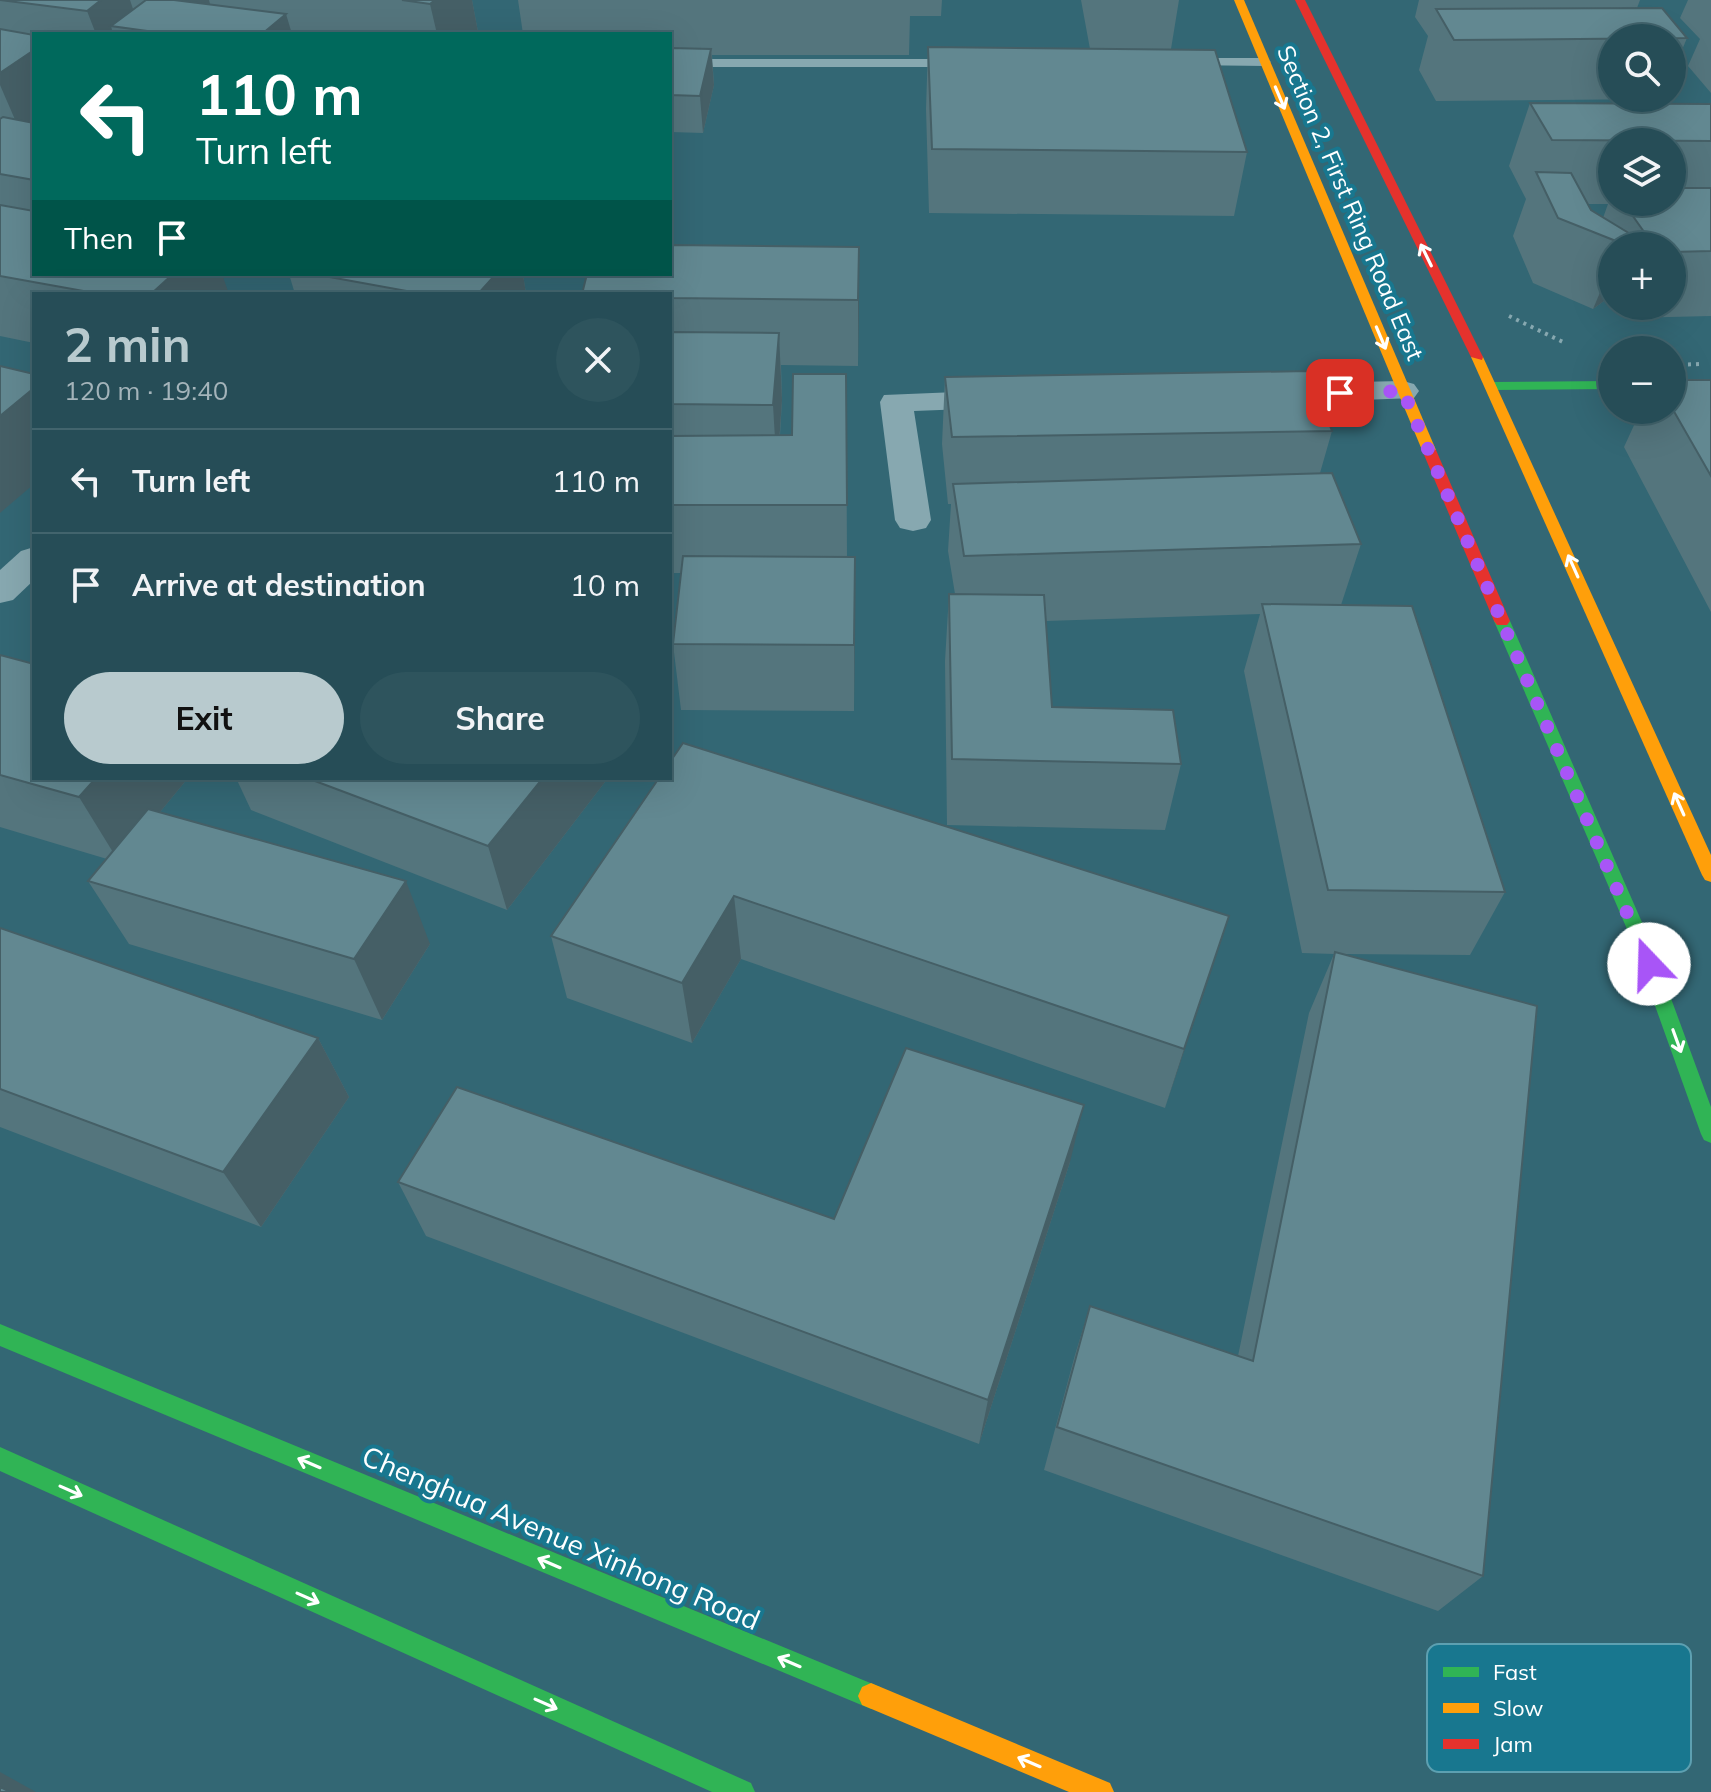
<!DOCTYPE html>
<html lang="en">
<head>
<meta charset="utf-8">
<style>
  :root { --surface:#264d57; --page:#2e545d; --text:#f1f3f6; --muted:#a4b4ba; --line:#42646d; --accent:#b8cace }
  body { margin:0; font-family:Mulish,sans-serif; background:var(--page); color:var(--text); height:100vh; display:flex; flex-direction:column; font-size:30px; white-space:nowrap }
  * { box-sizing:border-box; margin:0 }
  p { font-size:26px; color:var(--muted) }
  .icon { flex:none; width:44px; height:44px; fill:none; stroke:currentColor; stroke-width:2; stroke-linecap:round; stroke-linejoin:round }
  .map { position:relative; flex:1; overflow:hidden }
  .side { position:absolute; left:32px; top:292px; width:640px; height:488px; display:flex; flex-direction:column; background:var(--surface); border-radius:0px; box-shadow:0 8px 32px #0002,0 0 0 2px var(--line) }
  .side>* { flex:none }
  .guide { position:absolute; left:32px; top:32px; width:640px; height:244px; border-radius:0px; box-shadow:0 8px 32px #0002,0 0 0 2px var(--line); background:#00695c; color:#fff; overflow:hidden }
  .fabs { position:absolute; left:1598px; top:24px; display:grid; gap:16px }
  .fabs a { display:grid; place-items:center; width:88px; height:88px; border-radius:50%; background:var(--surface); box-shadow:0 8px 32px #0002,0 0 0 2px var(--line); font-size:40px }
  .pin { position:absolute; display:grid; place-items:center; width:68px; height:68px; color:#fff; margin:-34px; border-radius:16px; box-shadow:0 4px 12px #0006 }
  .me { position:absolute; width:88px; margin:-44px; rotate:339deg; stroke-linejoin:round; filter:drop-shadow(0 0 6px #0008) }
  .turn { display:flex; align-items:center; gap:28px; height:168px; padding:0 32px; font-size:36px }
  .turn .icon { width:104px; height:104px; stroke-width:2.5 }
  .turn b { display:block; font-size:56px; line-height:68px }
  .then { display:flex; align-items:center; height:76px; padding:0 32px; background:#0003; gap:16px; font-size:30px }
  .round { display:grid; place-items:center; flex:none; width:84px; height:84px; border-radius:42px; background:var(--page) }
  .summary { display:flex; align-items:center; justify-content:space-between; height:136px; padding:0 32px }
  h1 { font-size:48px; font-weight:700; line-height:60px; color:var(--accent) }
  .cta { display:flex; gap:16px; margin-top:auto; padding:16px 32px }
  .cta a { flex:1; height:92px; border-radius:48px; background:var(--accent); color:#111; font-size:32px; font-weight:700; line-height:92px; text-align:center }
  .cta a+a { background:var(--page); color:var(--text) }
  ul { padding:0; list-style:none }
  li { display:flex; align-items:center; gap:24px; height:104px; padding:0 32px; border-top:2px solid var(--line) }
  li div { flex:1 }
  li b { display:block; font-size:30px }
  li em { font-style:normal }
  .map>svg:first-child { display:block }
  .lines { fill:none; stroke-linecap:round; stroke-linejoin:round }
  .path { stroke:#87a8b0; stroke-width:4; stroke-dasharray:3 5; stroke-linecap:butt }
  .lane { fill:#87a8b0; fill-rule:evenodd }
  .street { fill:#87a8b0; fill-rule:evenodd }
  .fast { fill:#30b455; fill-rule:evenodd }
  .slow { fill:#ff9f0a; fill-rule:evenodd }
  .jam { fill:#e5322d; fill-rule:evenodd }
  .wall { fill:#54757d; fill-rule:evenodd }
  .shaded-wall { fill:#455f66 }
  .building { fill:#628891; stroke:#455f66; stroke-width:2 }
  .oneway { stroke:#fff }
  .route { stroke:#a855f7; stroke-width:14; stroke-dasharray:0 25.2 }
  .labels { text-anchor:middle; stroke-width:8; stroke-linejoin:round; paint-order:stroke }
  .street-label { font-size:24px; fill:#fff; stroke:#18778f }
  .near-street-label { font-size:28px; fill:#fff; stroke:#18778f }
  .key { fill:#18778f; stroke:#5da0b1; stroke-width:2 }
  .key-label { font-size:22px; fill:#fff }
</style>
</head>
<body>
<div class="map">
<svg width="1711" height="1792" viewBox="0 0 1711 1792">
  <rect width="100%" height="100%" fill="#336774"/>
  <g class="lines">
    <g class="path">
      <polyline points="1509,316 1565,343"/>
      <polyline points="1672,365 1700,364"/>
    </g>
    <g class="lane">
      <polygon points="1190,58 1265,58 1271,62 1265,66 1186,65 1184,62"/>
      <polygon points="670,59 956,59 962,63 956,67 670,67"/>
    </g>
    <g class="street">
      <polygon points="1403,381 1414,384 1419,391 1414,398 1258,404 1247,401 1242,394 1247,387 1258,384"/>
      <polygon points="1005,390 1017,393 1021,400 1017,407 914,411 931,520 926,528 913,531 900,528 895,520 880,402 884,395"/>
      <polygon points="34,547 34,580 13,600 0,603 0,570 21,551"/>
    </g>
    <g class="fast">
      <polygon points="1612,381 1612,389 1492,390 1485,386 1492,382"/>
      <polygon points="1502,616 1510,621 1648,936 1711,1107 1711,1143 1704,1140 1701,1134 1630,936 1494,621"/>
      <polygon points="0,1324 880,1687 884,1696 880,1705 871,1709 0,1346"/>
      <polygon points="0,1447 751,1783 755,1792 712,1792 0,1471"/>
    </g>
    <g class="slow">
      <polygon points="1234,0 1244,0 1436,450 1434,453 1429,454 1422,450"/>
      <polygon points="1477,353 1483,357 1711,855 1711,882 1705,880 1702,875 1471,357"/>
      <polygon points="871,1683 1110,1783 1114,1792 1069,1792 862,1705 858,1696 862,1687"/>
    </g>
    <g class="jam">
      <polygon points="1295,0 1305,0 1483,357 1482,360 1471,357"/>
      <polygon points="1429,446 1436,450 1510,621 1507,625 1497,625 1494,621 1422,450"/>
    </g>
  </g>
  <g class="wall">
    <polygon points="0,0 472,0 478,32 476,34 34,34 34,274 229,294 34,294 34,343 0,336"/>
    <polygon points="518,0 942,0 941,16 910,16 909,55 712,55 714,85 703,133 670,132 670,34 523,34"/>
    <polygon points="1081,0 1179,0 1171,49 1247,152 1234,216 929,213 926,109 928,47 1090,49"/>
    <polygon points="1419,0 1640,0 1637,8 1687,38 1672,74 1672,38 1612,38 1612,98 1662,98 1662,99 1436,101 1419,70 1428,36 1415,17"/>
    <polygon points="1688,0 1711,0 1711,93 1688,66 1700,39 1680,18"/>
    <path d="M1530,103l181,1v212l-82,2 -7,-12h50v-60h-60v45l-2,-4 -6,14 -11,8 -60,-26 -20,-47 13,-37 -17,-33zM1612,142h60v60h-60zM1588,204h20l-5,14 -12,-8z"/>
    <polygon points="859,247 858,366 781,365 782,400 780,435 792,435 846,374 847,557 855,557 854,711 681,710 673,644 681,573 670,573 670,294"/>
    <polygon points="289,274 523,274 526,294 295,294"/>
    <polygon points="945,377 1332,431 1320,473 1361,544 1341,605 1505,892 1470,955 1342,954 1483,1576 1438,1611 1044,1470 1075,1355 1090,1306 1238,1356 1309,1013 1334,954 1302,953 1244,671 1260,614 1046,621 1052,707 1181,764 1165,830 947,825 945,661 949,594 955,594 948,551 951,504 948,504 942,444"/>
    <polygon points="1672,380 1711,380 1711,612 1624,447 1641,410 1672,410"/>
    <polygon points="0,655 34,778 188,778 160,812 430,944 382,1020 129,944 88,881 107,859 0,827"/>
    <polygon points="236,778 608,778 507,910 251,810"/>
    <polygon points="659,778 1229,916 1165,1108 741,959 692,1043 567,998 551,936"/>
    <polygon points="0,928 318,1038 349,1097 261,1227 0,1127"/>
    <polygon points="1070,1162 979,1444 426,1236 398,1182 834,1219"/>
  </g>
  <g class="shaded-wall">
    <polygon points="101,0 130,0 140,30 111,26 113,34 96,34 87,11"/>
    <polygon points="176,0 209,0 210,4"/>
    <polygon points="435,0 472,0 478,32 476,34 437,34 430,4"/>
    <polygon points="286,14 292,34 262,34"/>
    <polygon points="711,49 714,85 703,133 700,96"/>
    <polygon points="34,50 34,130 23,138 0,85 0,73"/>
    <polygon points="1632,235 1627,246 1620,246 1621,243"/>
    <polygon points="859,247 859,312 858,366 858,300"/>
    <polygon points="1612,264 1612,282 1604,301 1593,309"/>
    <polygon points="173,274 222,274 229,294 151,294"/>
    <polygon points="496,274 523,274 526,294 478,294"/>
    <polygon points="779,333 782,400 777,472 773,405"/>
    <polygon points="34,388 34,484 0,513 0,416"/>
    <polygon points="855,557 855,624 854,711 854,645"/>
    <polygon points="96,778 188,778 119,862 79,797"/>
    <polygon points="543,778 608,778 507,910 488,846"/>
    <polygon points="406,881 430,944 382,1020 354,959"/>
    <polygon points="734,896 741,959 692,1043 682,983"/>
    <polygon points="1229,916 1209,978 1165,1108 1184,1049"/>
    <polygon points="318,1038 349,1097 261,1227 223,1172"/>
    <polygon points="1084,1105 1070,1162 979,1444 988,1400"/>
    <polygon points="0,1772 36,1792 10,1792 0,1787"/>
  </g>
  <g class="building">
    <polygon points="0,0 101,0 87,11"/>
    <polygon points="146,0 174,0 286,14 262,34 169,34 111,26"/>
    <polygon points="402,0 435,0 430,4"/>
    <polygon points="1662,8 1687,38 1454,40 1436,9"/>
    <polygon points="0,29 34,35 34,50 0,73"/>
    <polygon points="928,47 1215,50 1247,152 932,149"/>
    <polygon points="670,48 711,49 700,96 670,95"/>
    <polygon points="1530,103 1711,104 1711,141 1552,140"/>
    <polygon points="3,117 34,123 34,180 0,174 0,119"/>
    <polygon points="1536,172 1571,173 1591,210 1632,235 1621,243 1558,218"/>
    <polygon points="1672,188 1711,188 1711,251 1672,252 1672,246 1654,246 1623,202 1672,202"/>
    <polygon points="0,205 34,211 34,274 173,274 151,294 100,294 0,276"/>
    <polygon points="670,245 859,247 858,300 670,298 670,294 582,294 587,274 670,274"/>
    <polygon points="313,274 496,274 478,294 423,294"/>
    <polygon points="670,332 779,333 773,405 670,404"/>
    <polygon points="0,366 34,374 34,388 0,416"/>
    <polygon points="1309,371 1332,431 952,437 945,377"/>
    <polygon points="793,374 846,374 847,505 670,505 670,436 792,435"/>
    <polygon points="1672,380 1711,380 1711,476 1672,408"/>
    <polygon points="1332,473 1361,544 964,556 953,484"/>
    <polygon points="683,556 855,557 854,645 673,644"/>
    <polygon points="949,594 1044,595 1052,707 1173,710 1181,764 952,759"/>
    <polygon points="1262,604 1412,606 1505,892 1328,890"/>
    <polygon points="0,655 34,664 34,778 96,778 79,797 0,775"/>
    <polygon points="683,743 1229,916 1184,1049 734,896 682,983 551,936 659,778 670,778 670,762"/>
    <polygon points="307,778 543,778 488,846"/>
    <polygon points="148,809 406,881 354,959 88,881"/>
    <polygon points="0,928 318,1038 223,1172 0,1089"/>
    <polygon points="1335,952 1537,1006 1483,1576 1057,1427 1090,1306 1253,1361"/>
    <polygon points="906,1048 1084,1105 988,1400 398,1182 457,1087 834,1219"/>
    <polygon points="0,1787 10,1792 0,1792"/>
  </g>
  <defs><path id="oneway-shaft" d="M-6 0H5M1.5-3L5.5 0L1.5 3" fill="none" stroke-width="1.6" stroke-linecap="round" stroke-linejoin="round" transform="scale(2)"/></defs>
  <g class="oneway">
    <use href="#oneway-shaft" transform="translate(1280 98) rotate(67)"/>
    <use href="#oneway-shaft" transform="translate(1426 255) rotate(-116)"/>
    <use href="#oneway-shaft" transform="translate(1381 338) rotate(67)"/>
    <use href="#oneway-shaft" transform="translate(1573 566) rotate(-114)"/>
    <use href="#oneway-shaft" transform="translate(1679 804) rotate(-114)"/>
    <use href="#oneway-shaft" transform="translate(1677 1041) rotate(70)"/>
    <use href="#oneway-shaft" transform="translate(309 1463) rotate(-157)"/>
    <use href="#oneway-shaft" transform="translate(71 1491) rotate(24)"/>
    <use href="#oneway-shaft" transform="translate(549 1563) rotate(-157)"/>
    <use href="#oneway-shaft" transform="translate(308 1598) rotate(24)"/>
    <use href="#oneway-shaft" transform="translate(789 1662) rotate(-157)"/>
    <use href="#oneway-shaft" transform="translate(546 1704) rotate(24)"/>
    <use href="#oneway-shaft" transform="translate(1029 1762) rotate(-157)"/>
  </g>
  <g class="lines">
    <polyline class="route" points="1340,393 1403,391 1649,964"/>
  </g>
  <g class="labels">
    <g class="street-label">
      <text transform="translate(1350 203) rotate(67)" y="8">Section 2, First Ring Road East</text>
    </g>
    <g class="near-street-label">
      <text transform="translate(561 1538) rotate(23)" y="10">Chenghua Avenue Xinhong Road</text>
    </g>
  </g>
  <rect x="1427" y="1644" width="264" height="128" rx="12" class="key"/>
  <rect x="1443" y="1667" width="36" height="10" fill="#30b455"/>
  <rect x="1443" y="1703" width="36" height="10" fill="#ff9f0a"/>
  <rect x="1443" y="1739" width="36" height="10" fill="#e5322d"/>
  <g class="key-label">
    <text x="1493" y="1680">Fast</text>
    <text x="1493" y="1716">Slow</text>
    <text x="1493" y="1752">Jam</text>
  </g>
</svg>
<div class="fabs">
<a><svg class="icon" aria-label="search" viewBox="0 0 24 24"><circle cx="10" cy="10" r="6"/><path d="M15 15l6 6"/></svg></a>
<a><svg class="icon" aria-label="layers" viewBox="0 0 24 24"><path d="M12 4l9 5-9 5-9-5zM3 14l9 5 9-5"/></svg></a>
<a>+</a>
<a>−</a>
</div>
<div class="pin" style="left:1340px;top:393px;background:#d93025"><svg class="icon" aria-label="arrive" viewBox="0 0 24 24"><path d="M6 21V4h12l-3 4 3 4H6"/></svg></div>
<svg class="me" style="left:1649px;top:964px" viewBox="-20 -20 40 40"><circle r="19" fill="#fff"/><path d="M0-13L10 11 0 6-10 11z" fill="#a855f7"/></svg>
<div class="guide">
<div class="turn"><svg class="icon" aria-label="left" viewBox="0 0 24 24"><path d="M17 20v-9H6M10 6l-5 5 5 5"/></svg><div><b>110 m</b>Turn left</div></div>
<div class="then">Then<svg class="icon" aria-label="arrive" viewBox="0 0 24 24"><path d="M6 21V4h12l-3 4 3 4H6"/></svg></div>
</div>
<section class="side">
<div class="summary"><div><h1>2 min</h1><p>120 m · 19:40</p></div><a class="round"><svg class="icon" aria-label="close" viewBox="0 0 24 24"><path d="M6 6l12 12M18 6L6 18"/></svg></a></div>
<ul>
<li><svg class="icon" aria-label="left" viewBox="0 0 24 24"><path d="M17 20v-9H6M10 6l-5 5 5 5"/></svg><div><b>Turn left</b></div><em>110 m</em></li>
<li><svg class="icon" aria-label="arrive" viewBox="0 0 24 24"><path d="M6 21V4h12l-3 4 3 4H6"/></svg><div><b>Arrive at destination</b></div><em>10 m</em></li>
</ul>
<div class="cta"><a>Exit</a><a>Share</a></div>
</section>
</div>
</body>
</html>
